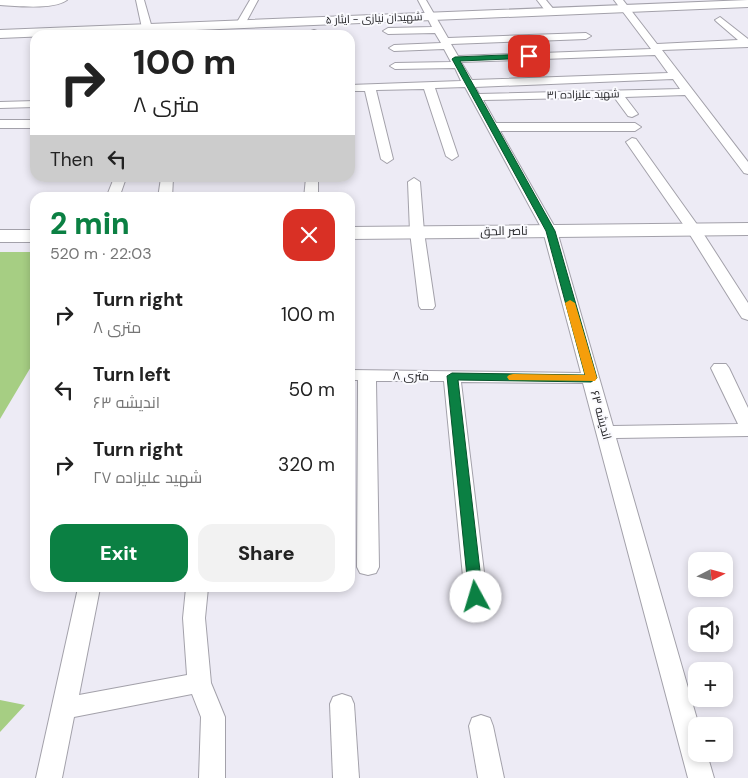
<!DOCTYPE html>
<html lang="en">
<head>
<meta charset="utf-8">
<style>
  :root { --surface:#fff; --page:#f2f2f2; --text:#222; --muted:#767676; --accent:#0b8043 }
  body { margin:0; font-family:"DM Sans",Cairo,sans-serif; background:var(--page); color:var(--text); height:100vh; display:flex; flex-direction:column; font-size:19px; white-space:nowrap }
  * { box-sizing:border-box; margin:0 }
  p { font-size:16px; color:var(--muted) }
  .icon { flex:none; width:28px; height:28px; fill:none; stroke:currentColor; stroke-width:2; stroke-linecap:round; stroke-linejoin:round }
  .map { position:relative; flex:1; overflow:hidden }
  .sheet { position:absolute; left:30px; top:192px; width:325px; height:400px; display:flex; flex-direction:column; background:var(--surface); border-radius:15px; box-shadow:0 2px 8px #0003 }
  .sheet>* { flex:none }
  .hud { position:absolute; left:30px; top:30px; width:325px; height:152px; border-radius:15px; box-shadow:0 2px 8px #0003; background:#fff; color:var(--text); overflow:hidden }
  .needle { width:32px; rotate:84deg }
  .controls { position:absolute; left:688px; top:552px; display:grid; gap:10px }
  .controls a { display:grid; place-items:center; width:45px; height:45px; border-radius:10px; background:var(--surface); box-shadow:0 2px 8px #0003; font-size:25px }
  .pin { position:absolute; display:grid; place-items:center; width:42px; height:42px; color:#fff; margin:-21px; border-radius:10px; box-shadow:0 2px 8px #0006 }
  .me { position:absolute; width:55px; margin:-28px; rotate:354deg; stroke-linejoin:round; filter:drop-shadow(0 0 4px #0008) }
  .turn { display:flex; align-items:center; gap:18px; height:105px; padding:0 20px; font-size:22px }
  .turn .icon { width:65px; height:65px; stroke-width:2.5 }
  .turn b { display:block; font-size:35px; line-height:42px }
  .then { display:flex; align-items:center; height:48px; padding:0 20px; background:#0003; gap:10px; font-size:19px }
  .round { display:grid; place-items:center; flex:none; width:52px; height:52px; border-radius:15px; background:var(--page) }
  .overview { display:flex; align-items:center; justify-content:space-between; height:85px; padding:0 20px }
  h1 { font-size:30px; font-weight:800; line-height:38px; color:var(--accent) }
  .action { display:flex; gap:10px; margin-top:auto; padding:10px 20px }
  .action a { flex:1; height:58px; border-radius:15px; background:var(--accent); color:#fff; font-size:20px; font-weight:800; line-height:58px; text-align:center }
  .action a+a { background:var(--page); color:var(--text) }
  ul { padding:0; list-style:none }
  li { display:flex; align-items:center; gap:15px; height:75px; padding:0 20px }
  li div { flex:1 }
  li b { display:block; font-size:19px }
  li em { font-style:normal }
  .map>svg:first-child { display:block }
  .forest { fill:#a6ce83 }
  .lines { fill:none; stroke-linecap:round; stroke-linejoin:round }
  .street-casing { stroke:#a3a1aa; stroke-width:2 }
  .secondary-casing { stroke:#a3a1aa; stroke-width:2 }
  .street { fill:#fff; fill-rule:evenodd }
  .secondary { fill:#fff; fill-rule:evenodd }
  .route { fill:#0b8043; stroke:#07532c }
  .slow { fill:#f59e0b }
  .labels { text-anchor:middle; stroke-width:4; stroke-linejoin:round; paint-order:stroke }
  .far-street-label { font-size:11px; fill:#212124; stroke:#fafafe }
  .street-label { font-size:12px; fill:#212124; stroke:#fafafe }
</style>
</head>
<body>
<div class="map">
<svg width="748" height="778" viewBox="0 0 748 778">
  <rect width="100%" height="100%" fill="#edebf5"/>
  <g class="forest">
    <polygon points="0,252 35,252 35,360 0,419"/>
    <polygon points="0,700 25,705 0,732"/>
  </g>
  <g class="lines">
    <defs>
      <g id="street">
        <path d="M0,0h67c-13,10 -50,6 -67,5z"/>
        <polygon points="136,0 144,0 152,28 150,30 147,31 142,28"/>
        <polygon points="250,0 258,0 244,26 238,26 236,24"/>
        <path d="M418,0h8l22,38 138,-5 5,3 -5,3 -135,5 7,12 193,-7 -37,-49h9l34,44 81,-4 -21,-18 -2,-2 5,-3 28,22v8l-86,3 86,112v12l-4,-1 -59,-78 -60,2 13,17 -6,3 -4,-1 -14,-19 -131,3 13,23h139l6,4 -6,4h-135l57,100 56,195 125,-2 -27,-56 3,-4h12l3,4 19,40v28l-132,2 83,288h-3v28h11l7,24h-26l-105,-395 -122,-1 26,215 -3,6 -8,3 -8,-3 -3,-6 -21,-216h-68l3,186 -3,6 -8,2 -8,-2 -3,-6 1,-187h-8v-10l231,3 -38,-142 -78,-144 -30,1 23,68 -6,4 -6,-4 -22,-67 -48,1 17,69 -6,4 -6,-4 -16,-68h-15v-6l111,-4 -6,-13 -60,1 -5,-3 5,-3 56,-1 -7,-13 -50,2 -5,-3 5,-3 47,-2 -6,-10 -47,1 -5,-3 5,-3 44,-1zM655,55l13,18 -196,7 -11,-18zM673,79l7,10 -201,5 -4,-7z"/>
        <polygon points="537,0 546,0 555,11 553,13 547,13"/>
        <polygon points="314,30 317,31 319,35 309,35 311,31"/>
        <polygon points="35,101 35,107 0,108 0,102"/>
        <rect x="0" y="120" width="35" height="8"/>
        <polygon points="632,138 636,139 701,230 748,303 748,320 742,318 740,315 687,230 626,142"/>
        <polygon points="114,178 126,178 119,198 106,198"/>
        <polygon points="161,178 173,178 172,198 158,198"/>
        <polygon points="306,178 318,178 318,198 304,198"/>
        <polygon points="414,178 420,182 424,232 435,306 433,309 421,309 419,306 410,232 408,182"/>
        <polygon points="78,588 100,588 79,695 187,675 183,618 186,588 208,588 205,618 211,683 225,717 225,778 199,778 201,717 192,694 74,717 62,778 36,778"/>
        <polygon points="342,694 351,697 354,704 359,778 333,778 330,704 333,697"/>
        <polygon points="481,715 490,718 493,726 504,778 478,778 469,726 472,718"/>
      </g>
      <g id="secondary">
        <polygon points="748,0 748,7 0,38 0,30"/>
        <polygon points="748,223 748,235 350,239 350,227"/>
        <rect x="0" y="230" width="35" height="12"/>
      </g>
    </defs>
    <use href="#street" class="street-casing"/>
    <use href="#secondary" class="secondary-casing"/>
    <use href="#street" class="street"/>
    <use href="#secondary" class="secondary"/>
  </g>
  <polygon class="route" points="529,54 533,56 532,58 460,61 555,231 597,378 591,382 458,380 483,597 481,601 476,602 471,601 469,597 447,376 452,373 585,375 546,231 452,59 455,57"/>
  <polygon class="slow" points="570,300 575,303 597,378 595,381 509,380 507,377 509,375 513,374 585,375 565,303"/>
  <g class="labels">
    <g class="far-street-label">
      <text transform="translate(374 18) rotate(-2)" y="4">شهیدان نیازی - ایثار ۵</text>
      <text transform="translate(583 94) rotate(-1)" y="4">شهید علیزاده ۳۱</text>
    </g>
    <g class="street-label">
      <text transform="translate(504 231) rotate(-1)" y="4">ناصر الحق</text>
      <text transform="translate(411 376) rotate(1)" y="4">۸ متری</text>
      <text transform="translate(601 415) rotate(75)" y="4">اندیشه ۶۳</text>
    </g>
  </g>
</svg>
<div class="controls">
<a><svg class="needle" viewBox="-14 -14 28 28"><path d="M0-13l5 13h-10z" fill="#e53935"/><path d="M0 13l5-13h-10z" fill="#767676"/></svg></a>
<a><svg class="icon" aria-label="sound" viewBox="0 0 24 24"><path d="M4 9h4l5-4v14l-5-4H4zM17 9q2 3 0 6"/></svg></a>
<a>+</a>
<a>−</a>
</div>
<div class="pin" style="left:529px;top:56px;background:#d93025"><svg class="icon" aria-label="arrive" viewBox="0 0 24 24"><path d="M6 21V4h12l-3 4 3 4H6"/></svg></div>
<svg class="me" style="left:476px;top:597px" viewBox="-20 -20 40 40"><circle r="19" fill="#fff"/><path d="M0-13L10 11 0 6-10 11z" fill="#0b8043"/></svg>
<div class="hud">
<div class="turn"><svg class="icon" aria-label="right" viewBox="0 0 24 24"><path d="M7 20v-9h11M14 6l5 5-5 5"/></svg><div><b>100 m</b>۸ متری</div></div>
<div class="then">Then<svg class="icon" aria-label="left" viewBox="0 0 24 24"><path d="M17 20v-9H6M10 6l-5 5 5 5"/></svg></div>
</div>
<section class="sheet">
<div class="overview"><div><h1>2 min</h1><p>520 m · 22:03</p></div><a class="round" style="background:#d93025;color:#fff"><svg class="icon" aria-label="close" viewBox="0 0 24 24"><path d="M6 6l12 12M18 6L6 18"/></svg></a></div>
<ul>
<li><svg class="icon" aria-label="right" viewBox="0 0 24 24"><path d="M7 20v-9h11M14 6l5 5-5 5"/></svg><div><b>Turn right</b><p>۸ متری</p></div><em>100 m</em></li>
<li><svg class="icon" aria-label="left" viewBox="0 0 24 24"><path d="M17 20v-9H6M10 6l-5 5 5 5"/></svg><div><b>Turn left</b><p>اندیشه ۶۳</p></div><em>50 m</em></li>
<li><svg class="icon" aria-label="right" viewBox="0 0 24 24"><path d="M7 20v-9h11M14 6l5 5-5 5"/></svg><div><b>Turn right</b><p>شهید علیزاده ۲۷</p></div><em>320 m</em></li>
</ul>
<div class="action"><a>Exit</a><a>Share</a></div>
</section>
</div>
</body>
</html>
